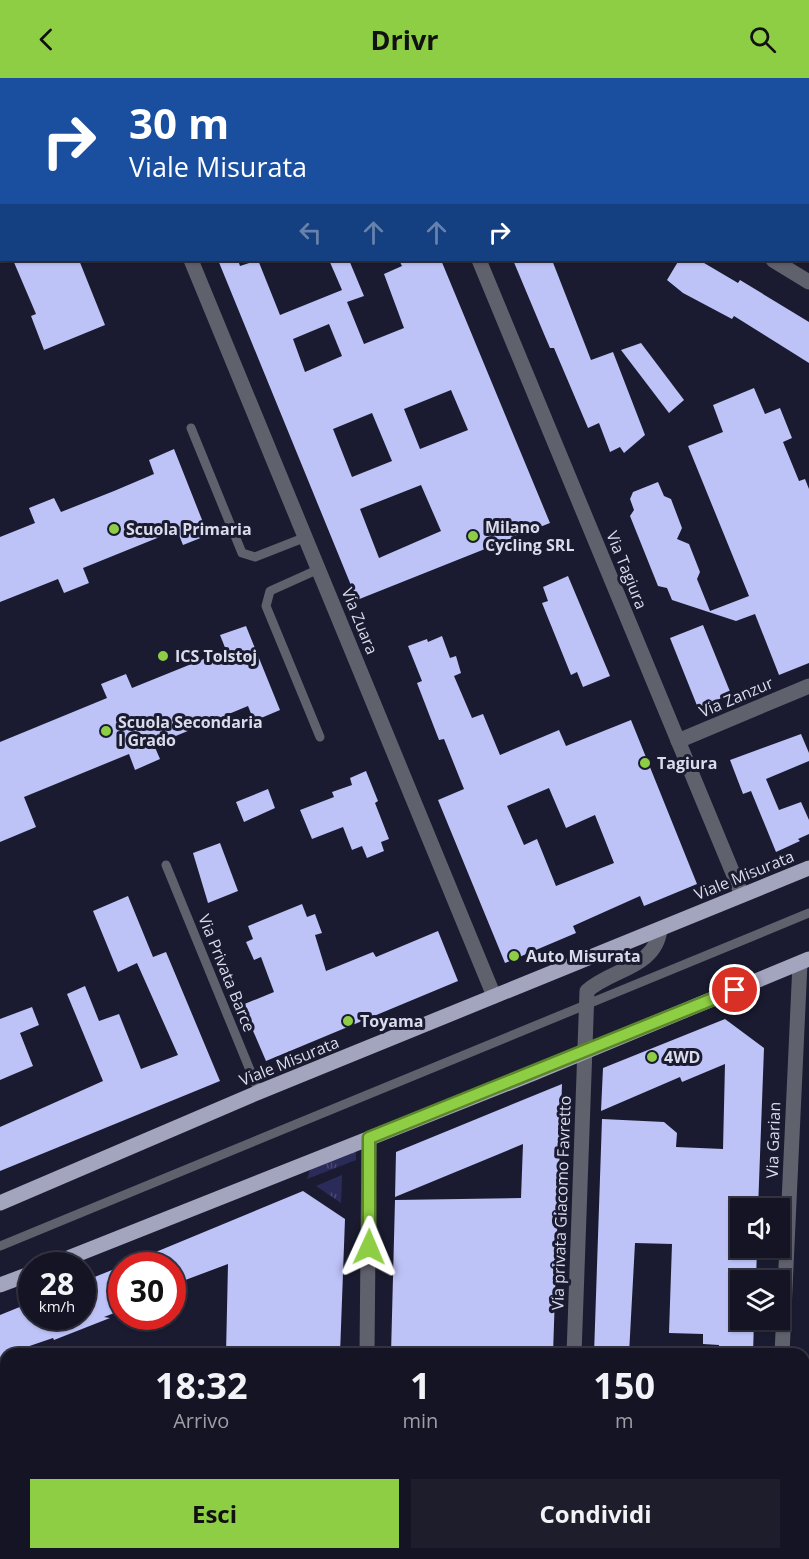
<!DOCTYPE html>
<html lang="it">
<head>
<meta charset="utf-8">
<style>
  :root { --surface:#141424; --page:#1d1d2c; --text:#f1f3f6; --muted:#9d9ea6; --line:#333341; --accent:#8dce44 }
  body { margin:0; font-family:"Open Sans",sans-serif; background:var(--page); color:var(--text); height:100vh; display:flex; flex-direction:column; font-size:22px; white-space:nowrap }
  * { box-sizing:border-box; margin:0 }
  p { font-size:20px; color:var(--muted) }
  .icon { flex:none; width:33px; height:33px; fill:none; stroke:currentColor; stroke-width:2; stroke-linecap:round; stroke-linejoin:round }
  .map { position:relative; flex:1; overflow:hidden }
  .sheet { position:absolute; left:0px; top:1270px; width:810px; height:212px; display:flex; flex-direction:column; background:var(--surface); border-radius:18px 18px 0 0; box-shadow:0 2px 4px #0004,0 0 0 2px var(--line) }
  .sheet>* { flex:none }
  .top-card { position:absolute; left:0px; top:0px; width:810px; height:183px; box-shadow:0 2px 4px #0004,0 0 0 2px var(--line); background:#1a4fa0; color:#fff; overflow:hidden }
  .fabs { position:absolute; left:730px; top:1120px; display:grid; gap:12px }
  .fabs a { display:grid; place-items:center; width:60px; height:60px; border-radius:0px; background:var(--surface); box-shadow:0 2px 4px #0004,0 0 0 2px var(--line); font-size:30px }
  .speed { position:absolute; left:18px; top:1174px; display:flex; gap:12px; font-size:30px; font-weight:700; text-align:center }
  .speed>* { display:grid; place-content:center; width:78px; height:78px; border-radius:50%; background:var(--surface); box-shadow:0 2px 4px #0004,0 0 0 2px var(--line); line-height:1 }
  .speed small { font-size:15px; font-weight:400 }
  .speed .limit { border:9px solid #d22; background:#fff; color:#111 }
  .pin { position:absolute; display:grid; place-items:center; width:51px; height:51px; color:#fff; margin:-26px; border:3px solid #fff; border-radius:50%; box-shadow:0 2px 6px #0007 }
  .me { position:absolute; width:66px; margin:-33px; rotate:1deg; stroke-linejoin:round; filter:drop-shadow(0 0 4px #0008) }
  .turn { display:flex; align-items:center; gap:21px; height:126px; padding:0 30px; font-size:27px }
  .turn .icon { width:78px; height:78px; stroke-width:2.5 }
  .turn b { display:block; font-size:42px; line-height:51px }
  .lanes { display:flex; align-items:center; height:57px; padding:0 30px; background:#0003; justify-content:center; gap:30px; direction:ltr }
  .lanes .off { opacity:.35 }
  .eta { display:flex; justify-content:space-evenly; align-items:center; height:102px; text-align:center }
  .eta b { font-size:36px; font-weight:700; line-height:42px }
  .cta { display:flex; gap:12px; margin-top:auto; padding:12px 30px }
  .cta a { flex:1; height:69px; border-radius:0px; background:var(--accent); color:#111; font-size:24px; font-weight:700; line-height:69px; text-align:center }
  .cta a+a { background:var(--page); color:var(--text) }
  header { display:flex; justify-content:space-between; align-items:center; height:78px; padding:0 30px; background:var(--accent); color:#111; font-size:27px; font-weight:700 }
  .map>svg:first-child { display:block }
  .grass { fill:url(#grass-tufts) }
  .park { fill:url(#park-dots) }
  .building { fill:#bdc2f7; fill-rule:evenodd }
  .lines { fill:none; stroke-linecap:round; stroke-linejoin:round }
  .service { stroke:#5f616c; stroke-width:9 }
  .minor { stroke:#5f616c; stroke-width:15 }
  .tertiary { stroke:#5f616c; stroke-width:15 }
  .primary { stroke:#a3a5be; stroke-width:15 }
  .route-casing { stroke:#5c862c; stroke-width:15 }
  .route { stroke:#8dce44; stroke-width:10 }
  .poi-dot { fill:#8dce44; stroke:#1a1b30; stroke-width:2 }
  .labels { text-anchor:middle; stroke-width:6; stroke-linejoin:round; paint-order:stroke }
  .poi-label { font-size:16px; font-weight:bold; fill:#dadceb; stroke:#1a1b30; text-anchor:start }
  .street-label { font-size:16px; fill:#dadceb; stroke:#1a1b30 }
</style>
</head>
<body>
<header><svg class="icon" aria-label="back" viewBox="0 0 24 24"><path d="M15 5l-7 7 7 7"/></svg>Drivr<svg class="icon" aria-label="search" viewBox="0 0 24 24"><circle cx="10" cy="10" r="6"/><path d="M15 15l6 6"/></svg></header>
<div class="map">
<svg width="809" height="1481" viewBox="0 0 809 1481">
  <defs>
    <pattern id="grass-tufts" width="24" height="20" patternUnits="userSpaceOnUse" patternTransform="scale(1.5)"><rect width="24" height="20" fill="#2b2b5a"/><path d="M3 7l-1-3M5 7V3M7 7l1-3M15 17l-1-3M17 17v-4M19 17l1-3" fill="none" stroke="#494972"/></pattern>
    <pattern id="park-dots" width="8" height="8" patternUnits="userSpaceOnUse" patternTransform="scale(1.5)"><rect width="8" height="8" fill="#2b2b5a"/><path d="M2 2h.1M6 6h.1" fill="none" stroke="#494972" stroke-width="1.8" stroke-linecap="round"/></pattern>
  </defs>
  <rect width="100%" height="100%" fill="#1a1b30"/>
  <g class="grass">
    <polygon points="356,1073 356,1082 307,1101 310,1092"/>
    <polygon points="342,1097 341,1125 316,1108"/>
  </g>
  <g class="park">
    <polygon points="526,0 670,0 671,1 527,2"/>
    <rect x="387" y="1476" width="361" height="5"/>
  </g>
  <g class="building">
    <polygon points="13,182 79,182 105,247 44,272 31,238 36,236"/>
    <path d="M218,182h20l2,6 18,-6 22,55 62,-25 -13,-30h20l15,36 -17,6 17,42 40,-16 -20,-54 18,-8 -3,-6h42l109,263 -193,77zM329,246l13,32 -37,16 -12,-33zM451,312l17,40 -48,19 -16,-40zM372,335l20,48 -40,16 -19,-48zM421,407l20,46 -62,27 -19,-49z"/>
    <polygon points="513,182 552,182 591,282 613,274 645,357 624,375 620,369 610,374 599,345 588,350 554,270 550,270 544,256"/>
    <polygon points="679,182 699,182 738,205 740,202 809,244 809,285 734,238 732,241 683,215 667,202"/>
    <polygon points="641,265 684,322 669,335 621,272"/>
    <polygon points="754,310 765,336 780,330 792,360 783,364 799,403 805,401 809,411 809,585 779,597 755,536 736,543 672,522 667,510 658,508 630,438 634,432 630,421 633,414 658,404 664,418 671,421 682,450 677,461 689,466 700,494 697,501 710,533 749,518 688,368 723,354 713,327"/>
    <polygon points="174,371 208,457 183,467 177,452 83,490 89,505 64,515 58,501 0,524 0,459 35,445 29,430 54,420 61,434 114,413 154,396 149,382"/>
    <polygon points="568,498 610,598 583,609 577,594 571,597 542,525 548,523 543,509"/>
    <polygon points="703,547 731,616 698,630 670,560"/>
    <polygon points="246,548 280,632 254,643 248,628 154,667 160,681 135,692 129,676 24,719 36,749 0,764 0,664 107,620 101,606 126,596 132,610 226,572 220,557"/>
    <path d="M442,558l8,22 6,-2 5,17 -7,3 18,42 11,-4 17,41 59,-25 7,16 65,-26 66,164 -53,22 -4,-10 -67,30 3,7 -71,30 -67,-163 26,-11 -20,-50 -5,1 -22,-57 5,-2 -14,-35 19,-7 1,3zM549,710l17,40 29,-13 19,48 -58,23 -19,-47 -13,6 -17,-39z"/>
    <polygon points="801,656 809,675 809,683 766,701 779,732 801,724 809,742 809,756 798,761 800,763 776,774 751,713 743,716 730,682"/>
    <polygon points="366,693 378,723 375,725 389,761 381,764 384,773 367,780 362,768 352,772 343,749 312,761 300,732 334,719 332,714 352,707 350,700"/>
    <polygon points="268,711 275,730 244,744 236,724"/>
    <polygon points="220,765 238,813 208,825 193,775"/>
    <polygon points="128,818 153,879 166,874 220,1003 0,1093 0,1049 103,1003 67,916 85,908 99,943 119,936 141,991 178,977 137,885 118,894 93,833"/>
    <polygon points="302,826 307,839 315,836 322,855 315,857 326,893 373,874 376,879 438,853 458,903 266,983 242,927 274,914 261,879 254,882 246,864 253,861 248,848"/>
    <polygon points="32,929 39,947 20,955 33,988 0,1002 0,941"/>
    <polygon points="725,941 764,970 758,1131 741,1131 741,1170 757,1170 756,1203 741,1203 741,1242 754,1242 753,1276 719,1276 719,1267 703,1266 703,1256 669,1255 672,1166 635,1165 629,1276 594,1276 602,1041 664,1044 677,1055 676,1069 723,1071 725,986 682,1004 680,999 601,1033 603,990"/>
    <polygon points="562,1006 553,1276 391,1276 395,1122 521,1120 523,1066 395,1119 396,1074"/>
    <polygon points="303,1113 345,1141 340,1276 226,1276 228,1186 172,1207 172,1188 122,1188"/>
    <polygon points="122,1188 122,1232 104,1239 110,1240 54,1262 53,1260 6,1276 0,1281 0,1237 32,1224 32,1239 82,1239 82,1204"/>
  </g>
  <g class="lines">
    <g class="service">
      <polyline points="191,350 242,475 255,479 306,459"/>
      <polyline points="319,491 270,513 266,528 320,659"/>
      <polyline points="166,787 259,1014"/>
      <polyline points="0,1168 809,835"/>
    </g>
    <g class="minor">
      <polyline points="118,0 118,2"/>
      <polyline points="404,0 405,2"/>
      <polyline points="499,0 500,2"/>
      <polyline points="191,182 494,918"/>
      <polyline points="479,182 742,817"/>
      <polyline points="773,182 809,204"/>
      <polyline points="678,663 809,608"/>
      <polyline points="367,1276 369,1061"/>
      <path d="M574,1276l13,-363c24,-22 69,-23 73,-62"/>
      <polyline points="782,1276 800,885"/>
      <polyline points="0,1410 6,1410"/>
      <polyline points="804,1444 809,1444"/>
      <polyline points="73,1481 73,1476"/>
      <polyline points="361,1481 361,1476"/>
      <polyline points="775,1481 775,1476"/>
    </g>
    <g class="tertiary">
      <polyline points="699,0 699,2"/>
      <polyline points="733,0 733,2"/>
      <polyline points="243,2 247,0"/>
      <polyline points="314,2 317,0"/>
      <polyline points="808,71 809,72"/>
      <polyline points="0,97 2,97"/>
      <polyline points="808,111 809,111"/>
      <polyline points="0,128 2,127"/>
    </g>
    <g class="primary">
      <polyline points="0,1125 259,1014 809,790"/>
      <polyline points="48,1188 534,995 809,881"/>
      <polyline points="0,1207 32,1195"/>
    </g>
  </g>
  <g class="lines">
    <defs>
      <polyline id="route" points="369,1169 369,1060 735,912"/>
    </defs>
    <use href="#route" class="route-casing"/>
    <use href="#route" class="route"/>
  </g>
  <g class="poi-dot">
    <circle cx="114" cy="451" r="6"/>
    <circle cx="473" cy="458" r="6"/>
    <circle cx="163" cy="578" r="6"/>
    <circle cx="106" cy="653" r="6"/>
    <circle cx="645" cy="685" r="6"/>
    <circle cx="514" cy="878" r="6"/>
    <circle cx="348" cy="943" r="6"/>
    <circle cx="652" cy="979" r="6"/>
  </g>
  <g class="labels">
    <g class="poi-label">
      <text x="485" y="455">Milano<tspan x="485" dy="18">Cycling SRL</tspan></text>
      <text x="126" y="457">Scuola Primaria</text>
      <text x="175" y="584">ICS Tolstoj</text>
      <text x="118" y="650">Scuola Secondaria<tspan x="118" dy="18">I Grado</tspan></text>
      <text x="657" y="691">Tagiura</text>
      <text x="526" y="884">Auto Misurata</text>
      <text x="360" y="949">Toyama</text>
      <text x="664" y="985">4WD</text>
    </g>
    <g class="street-label">
      <text transform="translate(627 492) rotate(68)" y="6">Via Tagiura</text>
      <text transform="translate(360 543) rotate(68)" y="6">Via Zuara</text>
      <text transform="translate(736 619) rotate(-23)" y="6">Via Zanzur</text>
      <text transform="translate(744 797) rotate(-22)" y="6">Viale Misurata</text>
      <text transform="translate(227 895) rotate(68)" y="6">Via Privata Barce</text>
      <text transform="translate(289 983) rotate(-22)" y="6">Viale Misurata</text>
      <text transform="translate(773 1062) rotate(-88)" y="6">Via Garian</text>
      <text transform="translate(561 1125) rotate(-88)" y="6">Via privata Giacomo Favretto</text>
    </g>
  </g>
</svg>
<div class="fabs">
<a><svg class="icon" aria-label="sound" viewBox="0 0 24 24"><path d="M4 9h4l5-4v14l-5-4H4zM17 9q2 3 0 6"/></svg></a>
<a><svg class="icon" aria-label="layers" viewBox="0 0 24 24"><path d="M12 4l9 5-9 5-9-5zM3 14l9 5 9-5"/></svg></a>
</div>
<div class="speed"><div>28<small>km/h</small></div><div class="limit">30</div></div>
<div class="pin" style="left:735px;top:912px;background:#d93025"><svg class="icon" aria-label="arrive" viewBox="0 0 24 24"><path d="M6 21V4h12l-3 4 3 4H6"/></svg></div>
<svg class="me" style="left:369px;top:1169px" viewBox="-20 -20 40 40"><path d="M0-17L14 15 0 8-14 15z" fill="#8dce44" stroke="#fff" stroke-width="4"/></svg>
<div class="top-card">
<div class="turn"><svg class="icon" aria-label="right" viewBox="0 0 24 24"><path d="M7 20v-9h11M14 6l5 5-5 5"/></svg><div><b>30 m</b>Viale Misurata</div></div>
<div class="lanes"><svg class="icon off" aria-label="left" viewBox="0 0 24 24"><path d="M17 20v-9H6M10 6l-5 5 5 5"/></svg><svg class="icon off" aria-label="ahead" viewBox="0 0 24 24"><path d="M12 20V5M6 11l6-6 6 6"/></svg><svg class="icon off" aria-label="ahead" viewBox="0 0 24 24"><path d="M12 20V5M6 11l6-6 6 6"/></svg><svg class="icon" aria-label="right" viewBox="0 0 24 24"><path d="M7 20v-9h11M14 6l5 5-5 5"/></svg></div>
</div>
<section class="sheet">
<div class="eta">
<div><b>18:32</b><p>Arrivo</p></div>
<div><b>1</b><p>min</p></div>
<div><b>150</b><p>m</p></div>
</div>
<div class="cta"><a>Esci</a><a>Condividi</a></div>
</section>
</div>
</body>
</html>
